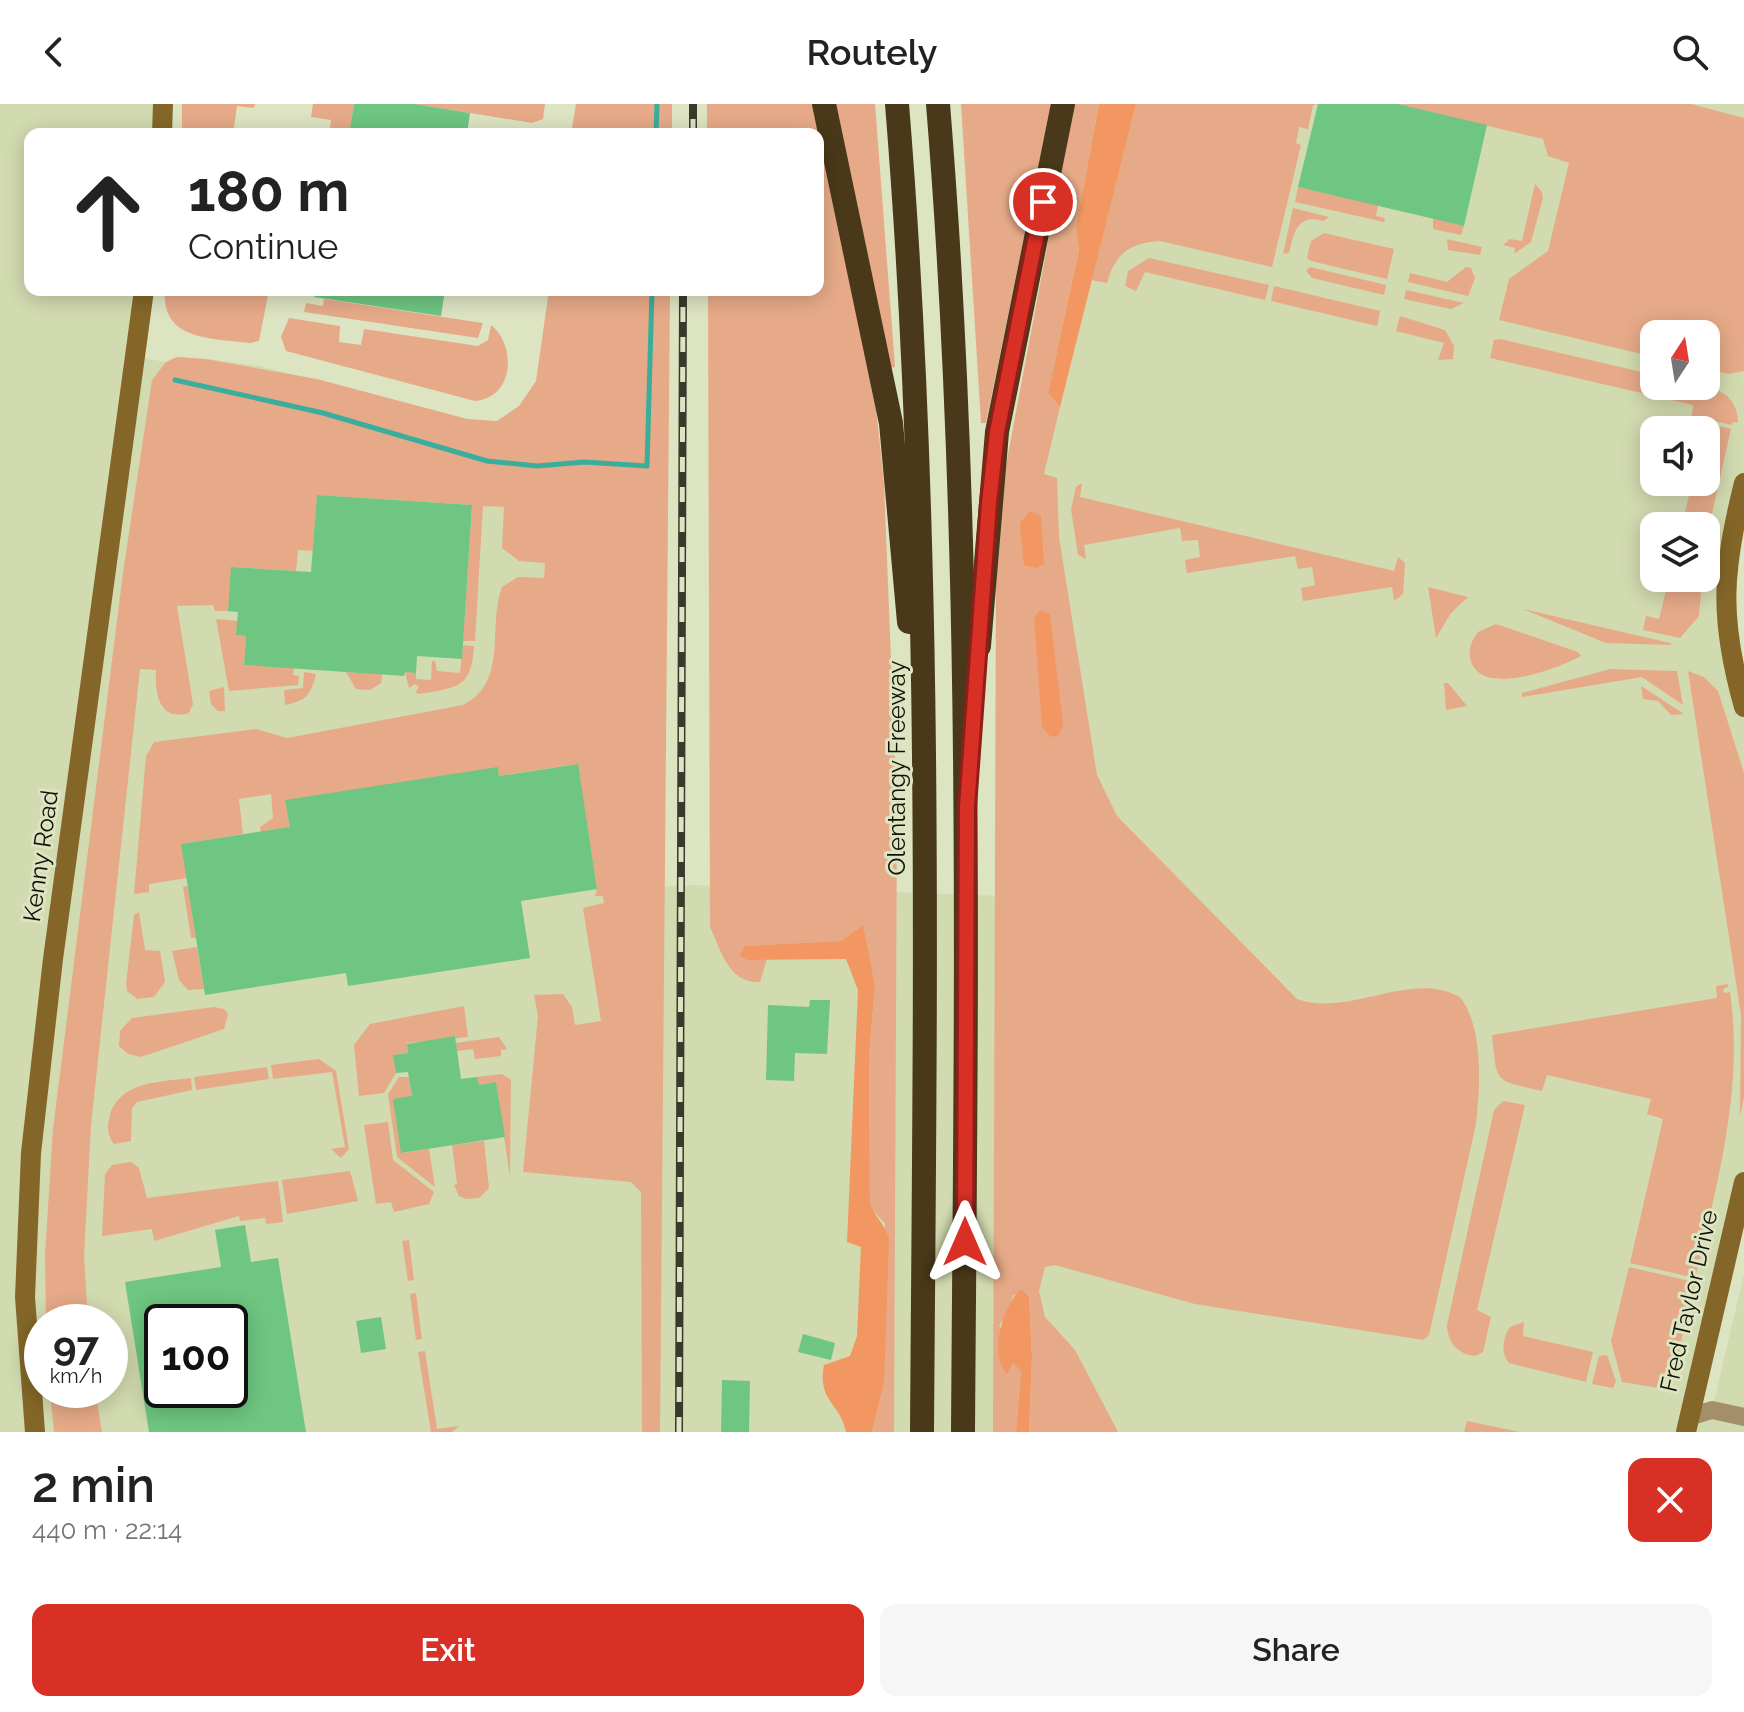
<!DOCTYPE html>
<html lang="en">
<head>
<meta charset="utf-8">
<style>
  :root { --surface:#fff; --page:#f6f6f6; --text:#222; --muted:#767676; --accent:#d93025 }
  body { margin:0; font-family:Raleway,sans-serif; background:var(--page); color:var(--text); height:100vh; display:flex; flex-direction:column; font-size:30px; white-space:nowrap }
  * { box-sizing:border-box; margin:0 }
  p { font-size:26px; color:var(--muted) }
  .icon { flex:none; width:44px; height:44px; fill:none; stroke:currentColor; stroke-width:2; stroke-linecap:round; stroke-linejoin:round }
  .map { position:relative; height:1328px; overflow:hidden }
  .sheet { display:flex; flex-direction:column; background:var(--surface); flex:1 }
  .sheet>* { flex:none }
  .top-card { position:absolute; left:24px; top:24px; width:800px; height:168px; border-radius:16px; box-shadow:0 4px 20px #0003; background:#fff; color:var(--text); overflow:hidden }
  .needle { width:52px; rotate:12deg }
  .tools { position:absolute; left:1640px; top:216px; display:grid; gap:16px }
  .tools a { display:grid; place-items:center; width:80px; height:80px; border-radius:16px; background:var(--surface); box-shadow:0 4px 20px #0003; font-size:40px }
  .speed { position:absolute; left:24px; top:1200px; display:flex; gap:16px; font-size:40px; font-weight:700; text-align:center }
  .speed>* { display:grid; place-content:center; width:104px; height:104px; border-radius:50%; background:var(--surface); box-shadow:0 4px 20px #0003; line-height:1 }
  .speed small { font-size:20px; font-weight:400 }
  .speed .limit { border:4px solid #111; border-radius:12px; background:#fff; color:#111 }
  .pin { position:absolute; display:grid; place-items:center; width:68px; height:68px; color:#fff; margin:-34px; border:4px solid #fff; border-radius:50%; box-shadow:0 2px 8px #0007 }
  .me { position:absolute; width:88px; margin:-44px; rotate:0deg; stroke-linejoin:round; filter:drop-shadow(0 0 6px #0008) }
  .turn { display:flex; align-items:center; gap:28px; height:168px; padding:0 32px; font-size:36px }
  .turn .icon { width:104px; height:104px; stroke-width:2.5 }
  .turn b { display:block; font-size:56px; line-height:68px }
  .round { display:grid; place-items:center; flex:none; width:84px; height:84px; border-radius:16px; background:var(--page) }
  .head { display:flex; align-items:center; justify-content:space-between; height:136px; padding:0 32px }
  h1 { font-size:48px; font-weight:600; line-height:60px }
  .cta { display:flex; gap:16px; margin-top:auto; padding:16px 32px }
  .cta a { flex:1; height:92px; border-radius:16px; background:var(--accent); color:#fff; font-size:32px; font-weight:600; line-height:92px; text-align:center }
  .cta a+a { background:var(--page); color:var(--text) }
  header { display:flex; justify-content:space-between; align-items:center; height:104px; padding:0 32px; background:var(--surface); font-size:36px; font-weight:600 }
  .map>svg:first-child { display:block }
  .built { fill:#d2dab0; fill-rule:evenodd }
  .green { fill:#e6aa88 }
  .forest { fill:#f29761 }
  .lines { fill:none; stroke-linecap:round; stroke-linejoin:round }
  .stream { stroke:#3bad9d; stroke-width:5 }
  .building { fill:#6ec682; fill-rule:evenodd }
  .street { stroke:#a38f68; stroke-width:18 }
  .secondary { stroke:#846728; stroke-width:20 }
  .highway { stroke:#49391a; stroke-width:24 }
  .rail-casing { stroke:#383b2b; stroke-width:8 }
  .rail { stroke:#dde4c2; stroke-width:5; stroke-dasharray:15; stroke-linecap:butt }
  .route-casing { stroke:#8d1f18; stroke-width:20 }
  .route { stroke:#d93025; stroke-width:14 }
  .labels { text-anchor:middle; stroke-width:6; stroke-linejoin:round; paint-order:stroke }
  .street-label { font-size:24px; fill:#0f1105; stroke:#dde4c2 }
</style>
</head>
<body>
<header><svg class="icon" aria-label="back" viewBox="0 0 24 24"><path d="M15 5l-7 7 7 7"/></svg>Routely<svg class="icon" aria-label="search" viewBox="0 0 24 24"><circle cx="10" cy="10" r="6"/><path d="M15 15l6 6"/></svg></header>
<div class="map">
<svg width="1744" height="1328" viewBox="0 0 1744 1328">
  <rect width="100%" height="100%" fill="#dde4c2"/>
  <path class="built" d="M0,0h163l-1,30h-132v156h114l-9,67 31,5 11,-5 29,2 54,7 207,53 192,22 -5,446 37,-2 344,12 -11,-404 77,-389h643v379l-18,83 18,141v475l-55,234 23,-6 32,-136v158h-1744zM1654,230h52v52h-52zM1654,326h52v52h-52zM1654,422h52v52h-52zM42,1218h68v68h-68zM162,1218h68v68h-68z"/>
  <g class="green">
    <polygon points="182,0 255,0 254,4 237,2 233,30 182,30"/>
    <polygon points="313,0 354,0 349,30 329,30 331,16 311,13"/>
    <polygon points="415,0 545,0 543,15 532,19"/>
    <polygon points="576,0 672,0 672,30 571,30"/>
    <path d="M707,0h105l62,284 10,95 13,328 -3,621h-22l12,-49 1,-160 -13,-13 -2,-8 -1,-145 6,-71 -13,-60 -21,15 -96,5 2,14 20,-1 -7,23c-32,1 -38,-30 -50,-55l-2,-637h110v-156h-111z"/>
    <polygon points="834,0 875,0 895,263 890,264"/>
    <polygon points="961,0 1051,0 986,319 981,319"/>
    <path d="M1074,0h25l-23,122 3,22 -31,145 12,14 -16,67 13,4 2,59 38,238 20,41 180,183c52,19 116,-31 164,-1 23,33 19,89 15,126l-47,211 -6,5 -228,-36 -140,-39 -10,2 -6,24 6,26 30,33 43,82h-89l3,-76 -3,-59 -16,-2 -6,20 -8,10 22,46 -5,61h-23l3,-862 9,-100z"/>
    <path d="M1136,0h182l-5,1 -5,24 -9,-2 -3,16 5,2 -29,122 -112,-26c-31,2 -45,13 -53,42l-16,-3z"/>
    <polygon points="1398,0 1691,0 1744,14 1744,267 1729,270 1706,265 1706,230 1654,230 1654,253 1499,216 1509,175 1548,147 1569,59 1548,52 1543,35"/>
    <polygon points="1535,80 1542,88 1543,94 1531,138 1514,150 1515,144 1503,141 1510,135 1522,137"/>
    <polygon points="1298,83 1378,101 1376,112 1385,114 1384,118 1295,98"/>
    <path d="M1293,104l36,9 -6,4c-26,-8 -29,12 -34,32l-6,1z"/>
    <polygon points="1433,114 1464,122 1461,131 1433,125"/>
    <polygon points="1324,129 1394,145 1387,175 1311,157 1307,154 1311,137"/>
    <polygon points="1447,135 1482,143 1480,151 1448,146"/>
    <polygon points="1149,154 1269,181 1265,196 1145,168 1136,187 1125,182 1128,167"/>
    <polygon points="1310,163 1386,181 1384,191 1312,174 1306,167"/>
    <polygon points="1466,163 1471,164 1475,174 1468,192 1408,178 1410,169 1447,178"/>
    <polygon points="1274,182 1380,207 1377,222 1271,197"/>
    <path d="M165,186h104l-10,51 -9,2c-38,-5 -89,-2 -85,-53z"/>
    <path d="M549,186h121l-10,1142h-18l-1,-240 -10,-10 -108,-10 15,-156 -4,-21 29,-1 9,13 3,18 26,-4 -18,-113 21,-5 -1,-7h-8l2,-7 -20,-125 -78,12 -1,-8 -212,33 4,26 -29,5 -1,-5 13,-9 -2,-24 -32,5 4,35 -61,10 5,34 -38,6v8l-15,2 12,-138 8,-14 102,-13 31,9 176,-33c46,-23 24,-77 39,-118l16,-10 26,1 1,-15 -26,-2 -17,-13 2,-41 -21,-1 -8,135h-12l9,-136 -155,-10 -4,56 -15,-1 -2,21 -64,-4 -4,44h-13l-2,-6 -36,1 16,98 -4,9c-31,9 -34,-21 -33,-43l-16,-1 -49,456 -7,131 4,66h-42l-1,-68 8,-125 70,-556 29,-193 14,-18 11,-5 29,2 111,20 150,40 30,2 22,-15 17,-25z"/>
    <polygon points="1406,186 1464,199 1451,205 1404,195"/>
    <polygon points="324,195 483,219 478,234 304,208 306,199 323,202"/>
    <polygon points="1400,212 1445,226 1454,242 1453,255 1438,256 1444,239 1396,227"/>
    <path d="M289,214l51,8 -1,16 22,3 3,-16 114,17 10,-6 3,-15c26,21 23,73 -16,76l-189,-50 -5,-14z"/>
    <path d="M1501,235l153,36v11c32,0 84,-8 84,37l-5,-1 -1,3 -40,-9 1,-11 -203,-47 4,-18z"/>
    <polygon points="1707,319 1731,325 1706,436 1706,422 1682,422 1692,378 1706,378"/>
    <polygon points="1082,379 1080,393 1394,467 1398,453 1405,459 1403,490 1394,497 1392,483 1303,497 1301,484 1315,481 1312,463 1298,465 1295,452 1187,469 1185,456 1200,453 1198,436 1182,437 1180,424 1084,441 1086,455 1078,451 1071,405 1076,383"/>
    <polygon points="1669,474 1702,474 1699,512 1680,534 1643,526 1646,512 1659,515"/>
    <polygon points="1428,483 1468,493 1451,509 1436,534"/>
    <polygon points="1523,505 1670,539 1672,541 1606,539"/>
    <polygon points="216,515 237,517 237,531 246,532 244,561 294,564 293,571 299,572 298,581 229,587"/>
    <path d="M1496,520l82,28 3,4c-22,12 -99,42 -110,5 -4,-11 1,-21 7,-29z"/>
    <path d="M463,541l11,1c-3,43 -16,41 -54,48l-5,-1 4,-6 -4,-3 -6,4 -4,-16 11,1v6l15,1 1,-19h3l2,10 23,2z"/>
    <polygon points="1610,565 1677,567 1683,601 1642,573 1522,593 1522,589"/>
    <polygon points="1688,567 1704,573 1718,587 1744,669 1744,993 1740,1013 1741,911"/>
    <path d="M304,568l12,2c-5,20 -9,27 -31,31l-1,-15 19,-2z"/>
    <polygon points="346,568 382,570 381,579 370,586 356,585"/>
    <polygon points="1444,579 1448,579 1467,602 1446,606"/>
    <polygon points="1641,582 1684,610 1671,611 1658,597 1643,595"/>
    <polygon points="224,583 225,607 218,607 211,600 209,587"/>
    <polygon points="188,782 196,834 191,834 183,783"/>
    <polygon points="139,808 145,846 160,847 165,878 154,893 137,895 127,887 126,880 134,811"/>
    <polygon points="197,843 204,885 188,886 179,876 172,847"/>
    <path d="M1728,880v3l-5,2 1,4 6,-1c14,97 -13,192 -35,286l-65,-15 33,-144 -16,-5 4,-15 -104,-24 -5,16c-48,-11 -45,-7 -50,-56l225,-37 -1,-12z"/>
    <polygon points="464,902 468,933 407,939 408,949 394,951 396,969 384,989 359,992 354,941 370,920"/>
    <polygon points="214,903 224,905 228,910 224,925 141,953 128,950 119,942 120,927 132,914"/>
    <polygon points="499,933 507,945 501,946 501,952 475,955 473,945 456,947 455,939"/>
    <polygon points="319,955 336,967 349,1045 341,1054 331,1045 345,1043 332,968 273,975 271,961"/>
    <polygon points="267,963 269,975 196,986 194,973"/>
    <polygon points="502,970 511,976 510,1073 496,978 479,981 477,973"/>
    <polygon points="399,973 409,973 412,992 402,1049 429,1045 435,1083 397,1053 388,990"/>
    <path d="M191,974l1,12 -55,12 -5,6 -1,33 -17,3c-6,-8 -7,-15 -5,-25 8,-38 51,-37 82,-41z"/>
    <path d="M1503,997l22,4 -48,205 14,7 -8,35 -8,4c-18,-2 -27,-13 -28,-31l47,-215z"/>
    <polygon points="388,1018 393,1056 434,1088 429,1100 394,1108 391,1098 376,1100 364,1021"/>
    <polygon points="484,1037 489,1084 479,1094 466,1095 459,1092 454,1081 457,1080 452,1041"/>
    <polygon points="131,1058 139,1064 147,1094 278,1077 283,1118 266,1120 265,1114 240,1117 239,1112 154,1137 152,1125 102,1132 105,1070 112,1061"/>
    <polygon points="350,1067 358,1097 287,1110 282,1076"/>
    <polygon points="409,1136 414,1176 408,1177 402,1137"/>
    <polygon points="1629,1163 1694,1178 1674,1270 1659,1284 1622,1278 1611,1237"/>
    <polygon points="416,1189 422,1235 416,1236 410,1190"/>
    <path d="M1524,1218l-1,14 70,16 -7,30 -77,-19c-9,-11 -6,-25 1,-36z"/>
    <polygon points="425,1247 437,1325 459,1322 452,1328 431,1328 418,1248"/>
    <polygon points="1607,1251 1616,1277 1613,1284 1592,1280 1599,1252"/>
    <polygon points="50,1286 95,1286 102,1328 54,1328"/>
    <polygon points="1467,1317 1520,1328 1464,1328"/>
  </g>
  <g class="forest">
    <polygon points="1099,0 1136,0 1060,303 1048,289 1079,145 1076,122"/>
    <polygon points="1030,407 1041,412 1044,460 1036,464 1024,461 1020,419"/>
    <polygon points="1040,506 1050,510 1063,621 1059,631 1051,633 1042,623 1034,514"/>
    <path d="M863,821l12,61 -6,71 1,145c3,14 15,21 19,37l-5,144 -12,49h-26c-6,-30 -29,-31 -22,-67l26,-9 7,-20 4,-89 -14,-5 11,-252 -12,-31 -99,1 -7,-5 5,-9 96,-5z"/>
    <path d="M1021,1185l8,8 3,59 -3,76h-13l5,-61 -8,-9 -6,12c-19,-19 -4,-69 14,-85z"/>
  </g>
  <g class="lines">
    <g class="stream">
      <polyline points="656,30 657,0"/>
      <polyline points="175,276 323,309 487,357 537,362 584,358 647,362 652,186"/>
    </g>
  </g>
  <g class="building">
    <polygon points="354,0 415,0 470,9 467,30 349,30"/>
    <polygon points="1318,0 1398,0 1487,21 1464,122 1298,83"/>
    <polygon points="315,186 445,186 441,212 314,193"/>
    <polygon points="317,391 472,401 462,555 417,552 416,569 405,568 404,572 244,561 246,532 236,531 238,508 228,507 231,463 311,468"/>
    <polygon points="578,660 597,785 521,797 530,854 348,882 346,869 205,891 181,740 290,723 285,696 498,663 499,672"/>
    <polygon points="810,896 830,896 827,950 795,949 794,977 766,976 768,901 809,903"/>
    <polygon points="455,932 461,975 477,973 479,981 496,978 505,1033 401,1049 393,995 412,992 408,968 396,969 393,951 408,949 407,940"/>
    <path d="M245,1121l6,37 27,-4 28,174h-157l-24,-150 96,-15 -6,-37zM162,1218h68v68h-68z"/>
    <polygon points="381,1213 386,1245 361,1249 356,1217"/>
    <polygon points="803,1230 835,1239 831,1256 798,1248"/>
    <polygon points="722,1276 750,1277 749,1328 721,1328"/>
  </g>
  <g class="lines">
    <polyline class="street" points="1689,1313 1712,1306 1744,1313"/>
    <g class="secondary">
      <polyline points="162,30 163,0"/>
      <path d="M1744,379c-22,89 -25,135 0,224"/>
      <polyline points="35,1328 25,1193 31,1049 53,855 144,186"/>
      <polyline points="1686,1328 1744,1078"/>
    </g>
    <g class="highway">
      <polyline points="824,0 891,319 909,518"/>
      <path d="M897,0c36,442 28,885 25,1328"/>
      <path d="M938,0c36,442 28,885 25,1328"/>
      <polyline points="979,542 997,328 1063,0"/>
    </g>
    <defs>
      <g id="rail">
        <polyline points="693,30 693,0"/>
        <polyline points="679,1328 683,186"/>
      </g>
    </defs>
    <use href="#rail" class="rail-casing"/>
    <use href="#rail" class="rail"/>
  </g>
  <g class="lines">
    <defs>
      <polyline id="route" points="965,1138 967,703 989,399 997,328 1043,98"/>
    </defs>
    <use href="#route" class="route-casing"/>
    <use href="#route" class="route"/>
  </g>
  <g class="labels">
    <g class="street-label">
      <text transform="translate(897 664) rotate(-90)" y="8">Olentangy Freeway</text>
      <text transform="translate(41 752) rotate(-82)" y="8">Kenny Road</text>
      <text transform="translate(1689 1197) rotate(-77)" y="8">Fred Taylor Drive</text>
    </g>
  </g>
</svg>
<div class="tools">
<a><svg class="needle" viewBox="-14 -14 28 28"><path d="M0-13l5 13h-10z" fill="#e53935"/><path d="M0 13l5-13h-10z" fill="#767676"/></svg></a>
<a><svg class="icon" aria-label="sound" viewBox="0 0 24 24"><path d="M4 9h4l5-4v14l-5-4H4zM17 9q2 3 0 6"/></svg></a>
<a><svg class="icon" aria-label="layers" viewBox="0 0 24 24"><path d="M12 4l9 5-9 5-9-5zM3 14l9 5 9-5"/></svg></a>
</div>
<div class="speed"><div>97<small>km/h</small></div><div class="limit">100</div></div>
<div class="pin" style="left:1043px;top:98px;background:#d93025"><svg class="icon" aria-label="arrive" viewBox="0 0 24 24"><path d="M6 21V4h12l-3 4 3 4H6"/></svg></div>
<svg class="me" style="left:965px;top:1138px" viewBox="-20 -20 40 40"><path d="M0-17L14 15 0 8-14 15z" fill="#d93025" stroke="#fff" stroke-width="4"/></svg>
<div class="top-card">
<div class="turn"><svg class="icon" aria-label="ahead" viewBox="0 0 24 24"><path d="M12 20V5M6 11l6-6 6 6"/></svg><div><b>180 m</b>Continue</div></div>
</div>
</div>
<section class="sheet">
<div class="head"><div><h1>2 min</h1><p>440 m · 22:14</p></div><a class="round" style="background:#d93025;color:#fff"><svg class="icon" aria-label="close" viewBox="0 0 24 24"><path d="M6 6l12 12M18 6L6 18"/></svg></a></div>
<div class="cta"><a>Exit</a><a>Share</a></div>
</section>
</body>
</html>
